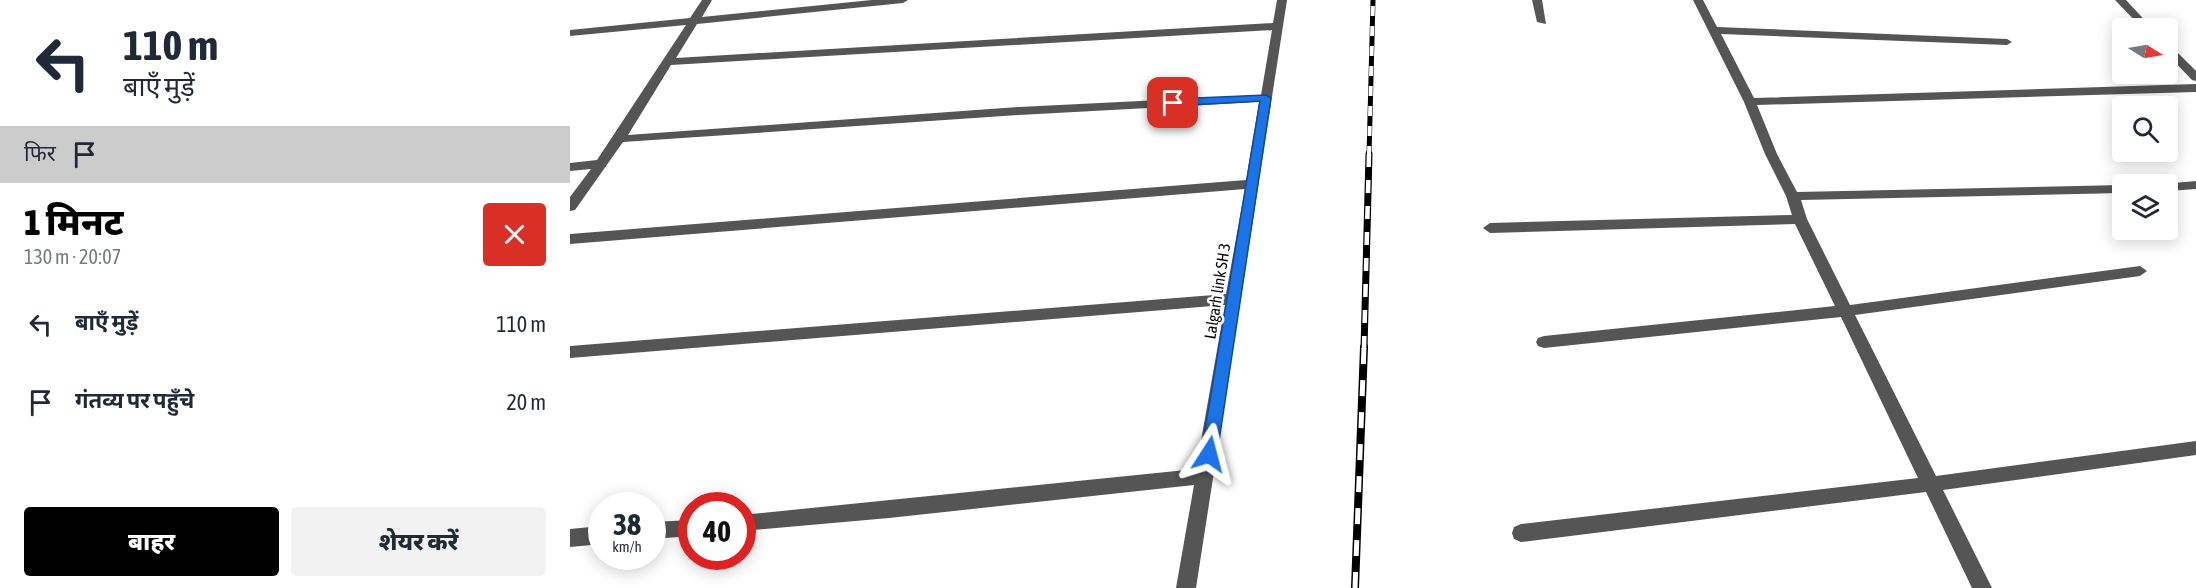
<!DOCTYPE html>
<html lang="hi">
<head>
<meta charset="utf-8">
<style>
  :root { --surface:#fff; --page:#f2f2f3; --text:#1f2937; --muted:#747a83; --accent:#000 }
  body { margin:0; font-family:"Asap Condensed","Noto Sans Devanagari",sans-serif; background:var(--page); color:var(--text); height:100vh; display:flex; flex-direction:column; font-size:22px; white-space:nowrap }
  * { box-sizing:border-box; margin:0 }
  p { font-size:20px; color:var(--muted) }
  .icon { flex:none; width:33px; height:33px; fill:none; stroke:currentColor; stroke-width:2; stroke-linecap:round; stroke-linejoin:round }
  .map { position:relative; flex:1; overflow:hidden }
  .drawer { display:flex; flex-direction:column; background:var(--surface); width:570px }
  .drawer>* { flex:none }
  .guide { background:#fff; color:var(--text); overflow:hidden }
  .needle { width:39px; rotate:101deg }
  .fabs { position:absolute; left:1542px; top:18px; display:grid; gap:12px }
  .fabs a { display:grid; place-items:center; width:66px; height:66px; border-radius:6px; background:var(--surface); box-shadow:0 3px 15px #0003; font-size:30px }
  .speed { position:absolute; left:18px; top:492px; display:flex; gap:12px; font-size:30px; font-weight:700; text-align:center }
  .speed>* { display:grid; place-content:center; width:78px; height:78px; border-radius:50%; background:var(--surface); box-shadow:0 3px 15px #0003; line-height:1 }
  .speed small { font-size:15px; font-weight:400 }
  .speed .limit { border:9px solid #d22; background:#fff; color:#111 }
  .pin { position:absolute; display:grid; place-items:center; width:51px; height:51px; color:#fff; margin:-26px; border-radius:12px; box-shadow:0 3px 9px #0006 }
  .me { position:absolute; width:66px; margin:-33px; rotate:9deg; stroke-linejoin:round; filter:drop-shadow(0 0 4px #0008) }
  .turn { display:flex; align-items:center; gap:21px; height:126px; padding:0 24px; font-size:27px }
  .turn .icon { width:78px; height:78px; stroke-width:2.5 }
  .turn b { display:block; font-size:42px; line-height:51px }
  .then { display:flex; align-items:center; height:57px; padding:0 24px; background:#0003; gap:12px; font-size:22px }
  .round { display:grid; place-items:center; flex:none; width:63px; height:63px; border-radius:6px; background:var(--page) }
  .overview { display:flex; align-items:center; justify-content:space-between; height:102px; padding:0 24px }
  h1 { font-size:36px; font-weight:800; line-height:45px; color:var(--accent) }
  .button { display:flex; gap:12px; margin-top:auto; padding:12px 24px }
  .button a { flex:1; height:69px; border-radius:6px; background:var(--accent); color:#fff; font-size:24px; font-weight:800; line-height:69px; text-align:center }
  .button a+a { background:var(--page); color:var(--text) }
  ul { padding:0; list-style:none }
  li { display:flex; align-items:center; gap:18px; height:78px; padding:0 24px }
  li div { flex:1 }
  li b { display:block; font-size:22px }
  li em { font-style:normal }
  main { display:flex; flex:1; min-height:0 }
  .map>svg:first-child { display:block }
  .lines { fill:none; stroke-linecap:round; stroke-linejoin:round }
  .minor { fill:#555; fill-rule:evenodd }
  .rail-far2-casing { stroke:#000; stroke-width:5 }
  .rail-far1-casing { stroke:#000; stroke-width:7 }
  .rail-casing { stroke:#000; stroke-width:8 }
  .rail-far2 { stroke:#fff; stroke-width:4; stroke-dasharray:10; stroke-linecap:butt }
  .rail-far1 { stroke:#fff; stroke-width:4.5; stroke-dasharray:13; stroke-linecap:butt }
  .rail { stroke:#fff; stroke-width:5; stroke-dasharray:16; stroke-linecap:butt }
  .route { fill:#1a73e8; stroke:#114b97; stroke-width:1.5 }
  .labels { text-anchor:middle; stroke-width:5; stroke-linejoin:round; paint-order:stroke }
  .street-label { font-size:16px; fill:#000; stroke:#fff }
</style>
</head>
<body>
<main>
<section class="drawer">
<div class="guide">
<div class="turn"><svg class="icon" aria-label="left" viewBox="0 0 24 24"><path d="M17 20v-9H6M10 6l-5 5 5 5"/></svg><div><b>110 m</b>बाएँ मुड़ें</div></div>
<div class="then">फिर<svg class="icon" aria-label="arrive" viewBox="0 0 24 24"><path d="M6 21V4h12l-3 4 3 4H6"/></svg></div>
</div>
<div class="overview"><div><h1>1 मिनट</h1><p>130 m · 20:07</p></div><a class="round" style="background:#d93025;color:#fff"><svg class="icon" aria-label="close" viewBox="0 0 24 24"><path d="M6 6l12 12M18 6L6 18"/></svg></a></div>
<ul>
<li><svg class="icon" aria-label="left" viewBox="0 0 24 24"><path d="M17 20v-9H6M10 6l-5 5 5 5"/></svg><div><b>बाएँ मुड़ें</b></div><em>110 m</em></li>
<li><svg class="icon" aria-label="arrive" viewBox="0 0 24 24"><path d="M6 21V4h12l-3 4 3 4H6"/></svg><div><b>गंतव्य पर पहुँचे</b></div><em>20 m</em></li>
</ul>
<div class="button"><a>बाहर</a><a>शेयर करें</a></div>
</section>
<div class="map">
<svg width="1626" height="588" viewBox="0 0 1626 588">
  <rect width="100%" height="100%" fill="#fff"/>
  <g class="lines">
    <g class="minor">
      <path d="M132,0h10l-10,17 170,-17h36l-5,3 -206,21 -21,34 597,-35 4,-23h10l-91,588h-20l18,-103 -305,33 -147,13v-16l454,-46 29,-164 -655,53v-12l656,-52 19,-105 -675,55v-10l676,-54 13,-78 -240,13 -396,27 -48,68 -5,1v-14l21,-28 -21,2v-8l27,-3 89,-135 -116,11v-6l120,-12zM702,30l-11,65 -242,12 -391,28 43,-70z"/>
      <polygon points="962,0 972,0 976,24 967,22"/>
      <polygon points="1123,0 1133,0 1147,27 1437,39 1442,42 1437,45 1151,34 1184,98 1626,84 1626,92 1187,105 1207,154 1227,192 1552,185 1552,193 1231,200 1237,219 1280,305 1570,266 1577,271 1570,276 1285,315 1366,476 1626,441 1626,455 1373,490 1422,588 1402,588 1356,492 951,542 944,539 942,533 944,527 951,524 1348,478 1271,317 974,348 968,346 966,342 968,338 974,336 1265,306 1225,224 920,233 913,228 920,223 1222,215 1216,196 1195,154 1174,102"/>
      <polygon points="1545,0 1556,0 1582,28 1572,28"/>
      <polygon points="1598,46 1602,47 1626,71 1626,81 1622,80 1598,55"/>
      <polygon points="1626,181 1626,189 1598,191 1598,184 1593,184"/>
      <polygon points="122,520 122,536 82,539 82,522"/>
      <polygon points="32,526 32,544 0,547 0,529"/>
    </g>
    <defs>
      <polyline id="rail-far2" points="799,156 803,0"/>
      <polyline id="rail-far1" points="794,349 799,154"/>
      <polyline id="rail" points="785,588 794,347"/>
    </defs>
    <use href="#rail-far2" class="rail-far2-casing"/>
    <use href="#rail-far1" class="rail-far1-casing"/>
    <use href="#rail" class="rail-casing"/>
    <use href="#rail-far2" class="rail-far2"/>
    <use href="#rail-far1" class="rail-far1"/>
    <use href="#rail" class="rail"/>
  </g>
  <polygon class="route" points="696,95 701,98 647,454 645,459 634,459 631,454 690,101 603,106 597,103 603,99"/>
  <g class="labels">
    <g class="street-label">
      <text transform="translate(647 291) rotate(-81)" y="6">Lalgarh link SH 3</text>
    </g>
  </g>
</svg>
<div class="fabs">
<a><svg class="needle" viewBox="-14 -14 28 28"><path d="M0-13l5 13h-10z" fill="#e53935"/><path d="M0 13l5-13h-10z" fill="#747a83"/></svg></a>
<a><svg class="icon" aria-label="search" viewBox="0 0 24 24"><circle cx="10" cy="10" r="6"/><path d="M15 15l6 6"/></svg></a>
<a><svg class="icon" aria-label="layers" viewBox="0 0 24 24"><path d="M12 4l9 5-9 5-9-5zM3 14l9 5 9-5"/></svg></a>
</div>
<div class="speed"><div>38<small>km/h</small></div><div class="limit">40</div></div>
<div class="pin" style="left:603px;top:103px;background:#d93025"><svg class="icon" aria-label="arrive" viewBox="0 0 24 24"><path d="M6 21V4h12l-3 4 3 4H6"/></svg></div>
<svg class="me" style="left:639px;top:454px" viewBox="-20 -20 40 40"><path d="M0-17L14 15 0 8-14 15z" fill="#1a73e8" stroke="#fff" stroke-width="4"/></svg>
</div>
</main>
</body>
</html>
